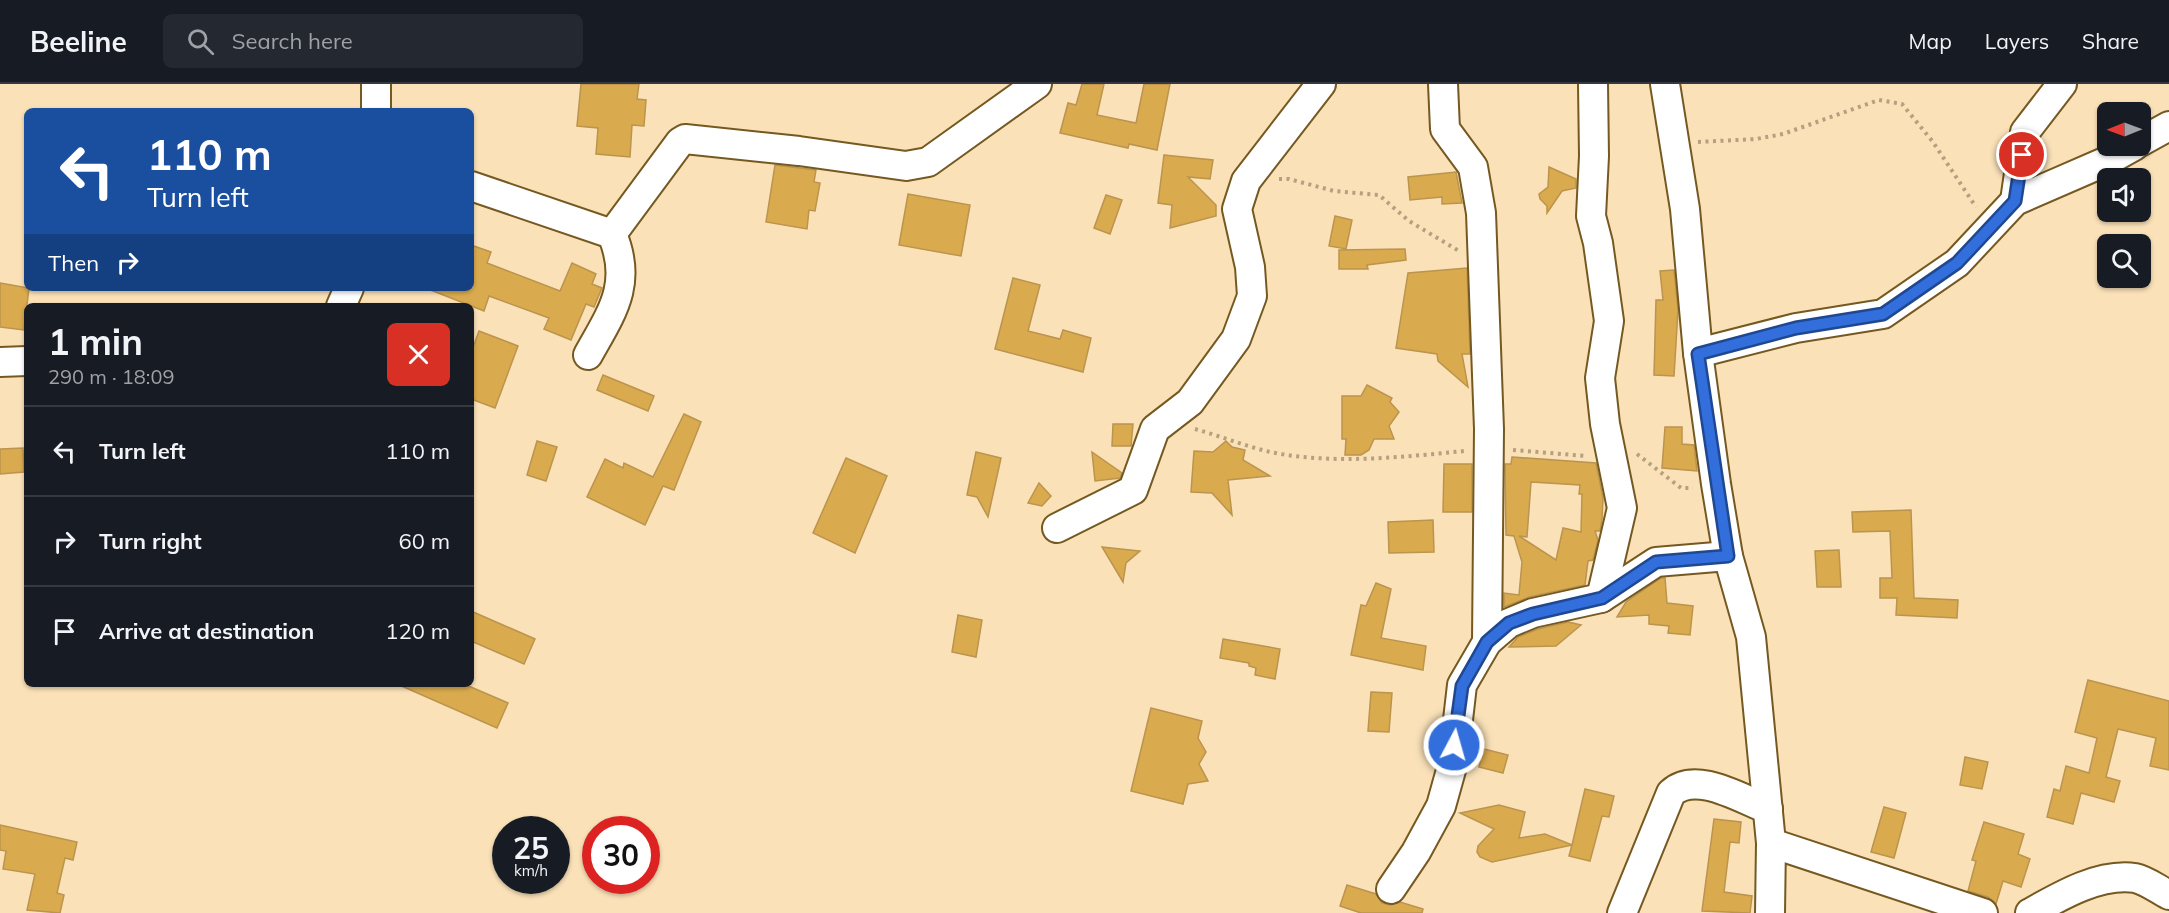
<!DOCTYPE html>
<html lang="en">
<head>
<meta charset="utf-8">
<style>
  :root { --surface:#171b24; --page:#242831; --text:#f1f3f6; --muted:#9ea1a6; --line:#363941 }
  body { margin:0; font-family:Mulish,sans-serif; background:var(--page); color:var(--text); height:100vh; display:flex; flex-direction:column; font-size:22px; white-space:nowrap }
  * { box-sizing:border-box; margin:0 }
  p { font-size:20px; color:var(--muted) }
  .icon { flex:none; width:33px; height:33px; fill:none; stroke:currentColor; stroke-width:2; stroke-linecap:round; stroke-linejoin:round }
  .map { position:relative; flex:1; overflow:hidden }
  .panel { position:absolute; left:24px; top:219px; width:450px; height:384px; display:flex; flex-direction:column; background:var(--surface); border-radius:9px; box-shadow:0 2px 4px #0004 }
  .panel>* { flex:none }
  .banner { position:absolute; left:24px; top:24px; width:450px; height:183px; border-radius:9px; box-shadow:0 2px 4px #0004; background:#1a4fa0; color:#fff; overflow:hidden }
  .needle { width:39px; rotate:269deg }
  .fabs { position:absolute; left:2097px; top:18px; display:grid; gap:12px }
  .fabs a { display:grid; place-items:center; width:54px; height:54px; border-radius:9px; background:var(--surface); box-shadow:0 2px 4px #0004; font-size:30px }
  .speed { position:absolute; left:492px; top:732px; display:flex; gap:12px; font-size:30px; font-weight:700; text-align:center }
  .speed>* { display:grid; place-content:center; width:78px; height:78px; border-radius:50%; background:var(--surface); box-shadow:0 2px 4px #0004; line-height:1 }
  .speed small { font-size:15px; font-weight:400 }
  .speed .limit { border:9px solid #d22; background:#fff; color:#111 }
  .pin { position:absolute; display:grid; place-items:center; width:51px; height:51px; color:#fff; margin:-26px; border:3px solid #fff; border-radius:50%; box-shadow:0 2px 6px #0007 }
  .me { position:absolute; width:66px; margin:-33px; rotate:6deg; stroke-linejoin:round; filter:drop-shadow(0 0 4px #0008) }
  .turn { display:flex; align-items:center; gap:21px; height:126px; padding:0 24px; font-size:27px }
  .turn .icon { width:78px; height:78px; stroke-width:2.5 }
  .turn b { display:block; font-size:42px; line-height:51px }
  .then { display:flex; align-items:center; height:57px; padding:0 24px; background:#0003; gap:12px; font-size:22px }
  .round { display:grid; place-items:center; flex:none; width:63px; height:63px; border-radius:9px; background:var(--page) }
  .head { display:flex; align-items:center; justify-content:space-between; height:102px; padding:0 24px }
  h1 { font-size:36px; font-weight:700; line-height:45px }
  ul { padding:0; list-style:none }
  li { display:flex; align-items:center; gap:18px; height:90px; padding:0 24px; border-top:2px solid var(--line) }
  li div { flex:1 }
  li b { display:block; font-size:22px }
  li em { font-style:normal }
  header { display:flex; align-items:center; gap:36px; box-sizing:border-box; height:84px; padding:0 30px; background:var(--surface); border-bottom:2px solid var(--line) }
  header strong { font-size:28px }
  nav { display:flex; gap:33px; margin-inline-start:auto; font-size:21px }
  .search { width:420px; height:54px; background:var(--page); display:flex; align-items:center; gap:15px; box-sizing:border-box; padding:0 21px; border-radius:9px; color:var(--muted); font-size:22px }
  .map>svg:first-child { display:block }
  .building { fill:#daaa4f; stroke:#bb944d; stroke-width:1.5; fill-rule:evenodd }
  .lines { fill:none; stroke-linecap:round; stroke-linejoin:round }
  .minor-casing { stroke:#755921; stroke-width:32 }
  .path { stroke:#b5a080; stroke-width:4; stroke-dasharray:3 4.5; stroke-linecap:butt }
  .minor { stroke:#fff; stroke-width:28 }
  .route-casing { stroke:#204890; stroke-width:15 }
  .route { stroke:#326fdd; stroke-width:10 }
</style>
</head>
<body>
<header>
<strong>Beeline</strong>
<div class="search"><svg class="icon" aria-label="search" viewBox="0 0 24 24"><circle cx="10" cy="10" r="6"/><path d="M15 15l6 6"/></svg>Search here</div>
<nav><a>Map</a><a>Layers</a><a>Share</a></nav>
</header>
<div class="map">
<svg width="2169" height="829" viewBox="0 0 2169 829">
  <rect width="100%" height="100%" fill="#fae1b8"/>
  <g class="building">
    <polygon points="581,0 639,0 637,15 646,16 644,42 632,41 630,73 596,70 598,44 577,42"/>
    <polygon points="1082,0 1104,0 1097,31 1136,39 1144,0 1170,0 1157,66 1129,60 1128,64 1060,49 1068,19 1076,21"/>
    <polygon points="1164,71 1213,76 1210,95 1188,93 1216,121 1216,132 1170,144 1172,121 1158,119"/>
    <polygon points="775,81 816,86 814,98 820,99 815,127 809,126 807,145 766,138"/>
    <polygon points="1549,83 1576,95 1576,104 1562,107 1547,129 1547,122 1540,115 1539,110 1548,103"/>
    <polygon points="1456,88 1462,119 1442,120 1442,113 1410,116 1408,93"/>
    <polygon points="908,110 970,121 961,172 899,161"/>
    <polygon points="1106,111 1122,116 1110,150 1094,144"/>
    <polygon points="1335,132 1352,136 1346,165 1329,162"/>
    <polygon points="471,161 491,168 487,179 560,207 572,179 596,190 592,200 602,204 594,223 586,220 571,256 544,245 549,234 489,212 484,227 428,205 471,204"/>
    <polygon points="1405,165 1406,176 1367,181 1368,185 1339,185 1339,166"/>
    <polygon points="1467,184 1470,270 1462,270 1468,303 1438,277 1437,270 1396,264 1408,189"/>
    <polygon points="1674,186 1678,226 1674,292 1654,291 1656,216 1663,216 1660,187"/>
    <polygon points="1013,194 1040,201 1028,247 1060,255 1063,246 1091,254 1083,288 995,265"/>
    <polygon points="0,199 29,204 24,246 0,243"/>
    <polygon points="479,247 518,262 495,324 471,315 471,269"/>
    <polygon points="603,291 654,312 648,327 597,306"/>
    <polygon points="1367,301 1392,314 1390,318 1399,328 1389,342 1394,355 1374,355 1369,366 1361,371 1345,371 1346,355 1342,355 1342,312 1361,312"/>
    <polygon points="684,330 701,338 674,406 663,402 645,441 587,413 605,375 623,384 624,379 653,393"/>
    <polygon points="1113,340 1133,340 1131,362 1112,362"/>
    <polygon points="1665,343 1682,343 1682,360 1694,361 1697,387 1662,384"/>
    <polygon points="537,357 557,363 546,397 527,391"/>
    <polygon points="1226,357 1232,363 1245,366 1243,376 1270,392 1228,396 1232,431 1212,409 1191,408 1194,367 1213,368"/>
    <polygon points="23,364 24,388 0,390 0,365"/>
    <polygon points="976,368 1001,374 988,433 977,413 967,411"/>
    <polygon points="1092,368 1122,389 1120,394 1095,397"/>
    <path d="M1512,373l84,6 7,35 -1,21 -2,12h-5l3,9 -5,20 -5,1 -3,24 -56,12 -25,10v-14l15,2 3,-33 -8,-26 -8,-1 -1,-71h6zM1531,398l49,3 -1,9h3l-1,38 -18,-4 -7,32 -37,-24 8,1z"/>
    <polygon points="846,374 887,392 855,469 813,449"/>
    <polygon points="1444,380 1472,380 1472,428 1443,428"/>
    <polygon points="1039,399 1051,412 1042,422 1028,419"/>
    <polygon points="1911,426 1914,514 1958,516 1957,534 1896,531 1897,514 1880,514 1880,494 1892,494 1890,447 1853,448 1852,428"/>
    <polygon points="1433,436 1434,468 1389,469 1388,438"/>
    <polygon points="1102,463 1140,467 1126,479 1123,498"/>
    <polygon points="1839,466 1841,503 1817,503 1815,467"/>
    <polygon points="1661,494 1665,494 1667,519 1693,522 1690,551 1668,549 1669,542 1649,540 1649,531 1617,533 1626,518"/>
    <polygon points="1376,499 1391,505 1381,554 1426,562 1423,586 1351,571 1361,521 1366,522"/>
    <polygon points="471,527 535,555 524,580 471,557"/>
    <polygon points="958,531 982,536 976,573 952,568"/>
    <polygon points="1568,538 1581,541 1556,562 1509,563 1518,553 1538,545"/>
    <polygon points="1223,555 1280,565 1275,595 1255,591 1256,584 1249,582 1249,579 1220,574"/>
    <polygon points="2088,596 2169,617 2169,686 2150,682 2156,654 2118,645 2106,693 2120,697 2114,718 2081,709 2073,740 2047,733 2054,705 2060,707 2066,682 2089,689 2097,654 2075,648"/>
    <polygon points="397,600 464,600 508,619 497,644"/>
    <polygon points="1371,608 1392,609 1389,648 1368,647"/>
    <polygon points="1151,624 1202,637 1198,654 1206,668 1199,680 1208,697 1188,700 1183,720 1131,707"/>
    <polygon points="1484,665 1508,671 1503,689 1479,683"/>
    <polygon points="1965,673 1988,678 1982,705 1960,701"/>
    <polygon points="1585,705 1614,712 1609,733 1602,732 1590,777 1569,772 1572,761 1492,778 1480,773 1477,768 1478,762 1494,745 1460,729 1499,721 1525,728 1519,754 1545,750 1572,761"/>
    <polygon points="1884,723 1906,729 1894,774 1871,768"/>
    <polygon points="1714,735 1741,738 1739,759 1730,758 1724,808 1752,812 1750,829 1702,827"/>
    <polygon points="1984,738 2024,750 2018,770 2030,775 2021,803 2003,797 1996,820 1988,813 1968,807 1976,777 1972,776"/>
    <polygon points="0,741 77,758 73,776 65,774 57,809 64,811 60,829 27,826 35,790 3,785 6,767 0,766"/>
    <polygon points="1347,801 1376,810 1382,819 1390,821 1400,818 1423,825 1422,829 1361,829 1340,822"/>
  </g>
  <g class="lines">
    <defs>
      <g id="minor">
        <polyline points="1443,0 1445,45 1473,83 1481,129 1489,345 1487,558"/>
        <polyline points="1593,0 1594,72 1591,132 1598,159 1609,237 1600,294 1605,340 1622,424 1601,514"/>
        <polyline points="1665,0 1685,125 1698,269 1716,400 1728,472 1751,553 1771,759 1770,829"/>
        <polyline points="376,27 376,0"/>
        <polyline points="2140,58 2169,42"/>
        <polyline points="471,102 612,150 680,58 685,55 799,67 906,82 928,78 1037,0"/>
        <polyline points="2015,117 2025,48 2062,0"/>
        <polyline points="341,222 349,204"/>
        <polyline points="1698,269 1796,244 1883,230 1957,179 2015,117 2107,77 2134,62"/>
        <path d="M588,271c24,-43 45,-71 24,-121"/>
        <polyline points="0,278 27,277"/>
        <polyline points="1057,444 1133,406 1155,345 1190,318 1236,255 1252,212 1250,183 1237,125 1246,97 1321,0"/>
        <polyline points="1771,759 1983,829"/>
        <polyline points="1391,805 1416,768 1441,722 1453,679 1462,601 1487,558 1509,539 1533,529 1601,514 1656,478 1728,472"/>
        <path d="M1622,829l49,-120c25,-23 70,6 97,16"/>
        <path d="M2030,829c30,-17 69,-40 105,-35 11,2 24,12 34,17"/>
      </g>
    </defs>
    <use href="#minor" class="minor-casing"/>
    <g class="path">
      <polyline points="1698,58 1756,55 1783,50 1879,16 1902,20 1933,58 1976,123"/>
      <polyline points="1279,95 1289,95 1334,107 1379,111 1409,137 1459,167"/>
      <path d="M1195,345c25,7 50,17 75,23 63,13 132,5 195,-1"/>
      <polyline points="1513,366 1586,372"/>
      <polyline points="1637,370 1681,404 1693,404"/>
    </g>
    <use href="#minor" class="minor"/>
  </g>
  <g class="lines">
    <defs>
      <polyline id="route" points="1454,661 1462,602 1487,558 1509,539 1533,530 1602,514 1656,478 1728,472 1698,270 1796,244 1883,230 1957,179 2015,117 2022,71"/>
    </defs>
    <use href="#route" class="route-casing"/>
    <use href="#route" class="route"/>
  </g>
</svg>
<div class="fabs">
<a><svg class="needle" viewBox="-14 -14 28 28"><path d="M0-13l5 13h-10z" fill="#e53935"/><path d="M0 13l5-13h-10z" fill="#9ea1a6"/></svg></a>
<a><svg class="icon" aria-label="sound" viewBox="0 0 24 24"><path d="M4 9h4l5-4v14l-5-4H4zM17 9q2 3 0 6"/></svg></a>
<a><svg class="icon" aria-label="search" viewBox="0 0 24 24"><circle cx="10" cy="10" r="6"/><path d="M15 15l6 6"/></svg></a>
</div>
<div class="speed"><div>25<small>km/h</small></div><div class="limit">30</div></div>
<div class="pin" style="left:2022px;top:71px;background:#d93025"><svg class="icon" aria-label="arrive" viewBox="0 0 24 24"><path d="M6 21V4h12l-3 4 3 4H6"/></svg></div>
<svg class="me" style="left:1454px;top:661px" viewBox="-20 -20 40 40"><circle r="17" fill="#326fdd" stroke="#fff" stroke-width="3"/><path d="M0-11L8 9 0 5-8 9z" fill="#fff"/></svg>
<div class="banner">
<div class="turn"><svg class="icon" aria-label="left" viewBox="0 0 24 24"><path d="M17 20v-9H6M10 6l-5 5 5 5"/></svg><div><b>110 m</b>Turn left</div></div>
<div class="then">Then<svg class="icon" aria-label="right" viewBox="0 0 24 24"><path d="M7 20v-9h11M14 6l5 5-5 5"/></svg></div>
</div>
<section class="panel">
<div class="head"><div><h1>1 min</h1><p>290 m · 18:09</p></div><a class="round" style="background:#d93025;color:#fff"><svg class="icon" aria-label="close" viewBox="0 0 24 24"><path d="M6 6l12 12M18 6L6 18"/></svg></a></div>
<ul>
<li><svg class="icon" aria-label="left" viewBox="0 0 24 24"><path d="M17 20v-9H6M10 6l-5 5 5 5"/></svg><div><b>Turn left</b></div><em>110 m</em></li>
<li><svg class="icon" aria-label="right" viewBox="0 0 24 24"><path d="M7 20v-9h11M14 6l5 5-5 5"/></svg><div><b>Turn right</b></div><em>60 m</em></li>
<li><svg class="icon" aria-label="arrive" viewBox="0 0 24 24"><path d="M6 21V4h12l-3 4 3 4H6"/></svg><div><b>Arrive at destination</b></div><em>120 m</em></li>
</ul>
</section>
</div>
</body>
</html>
